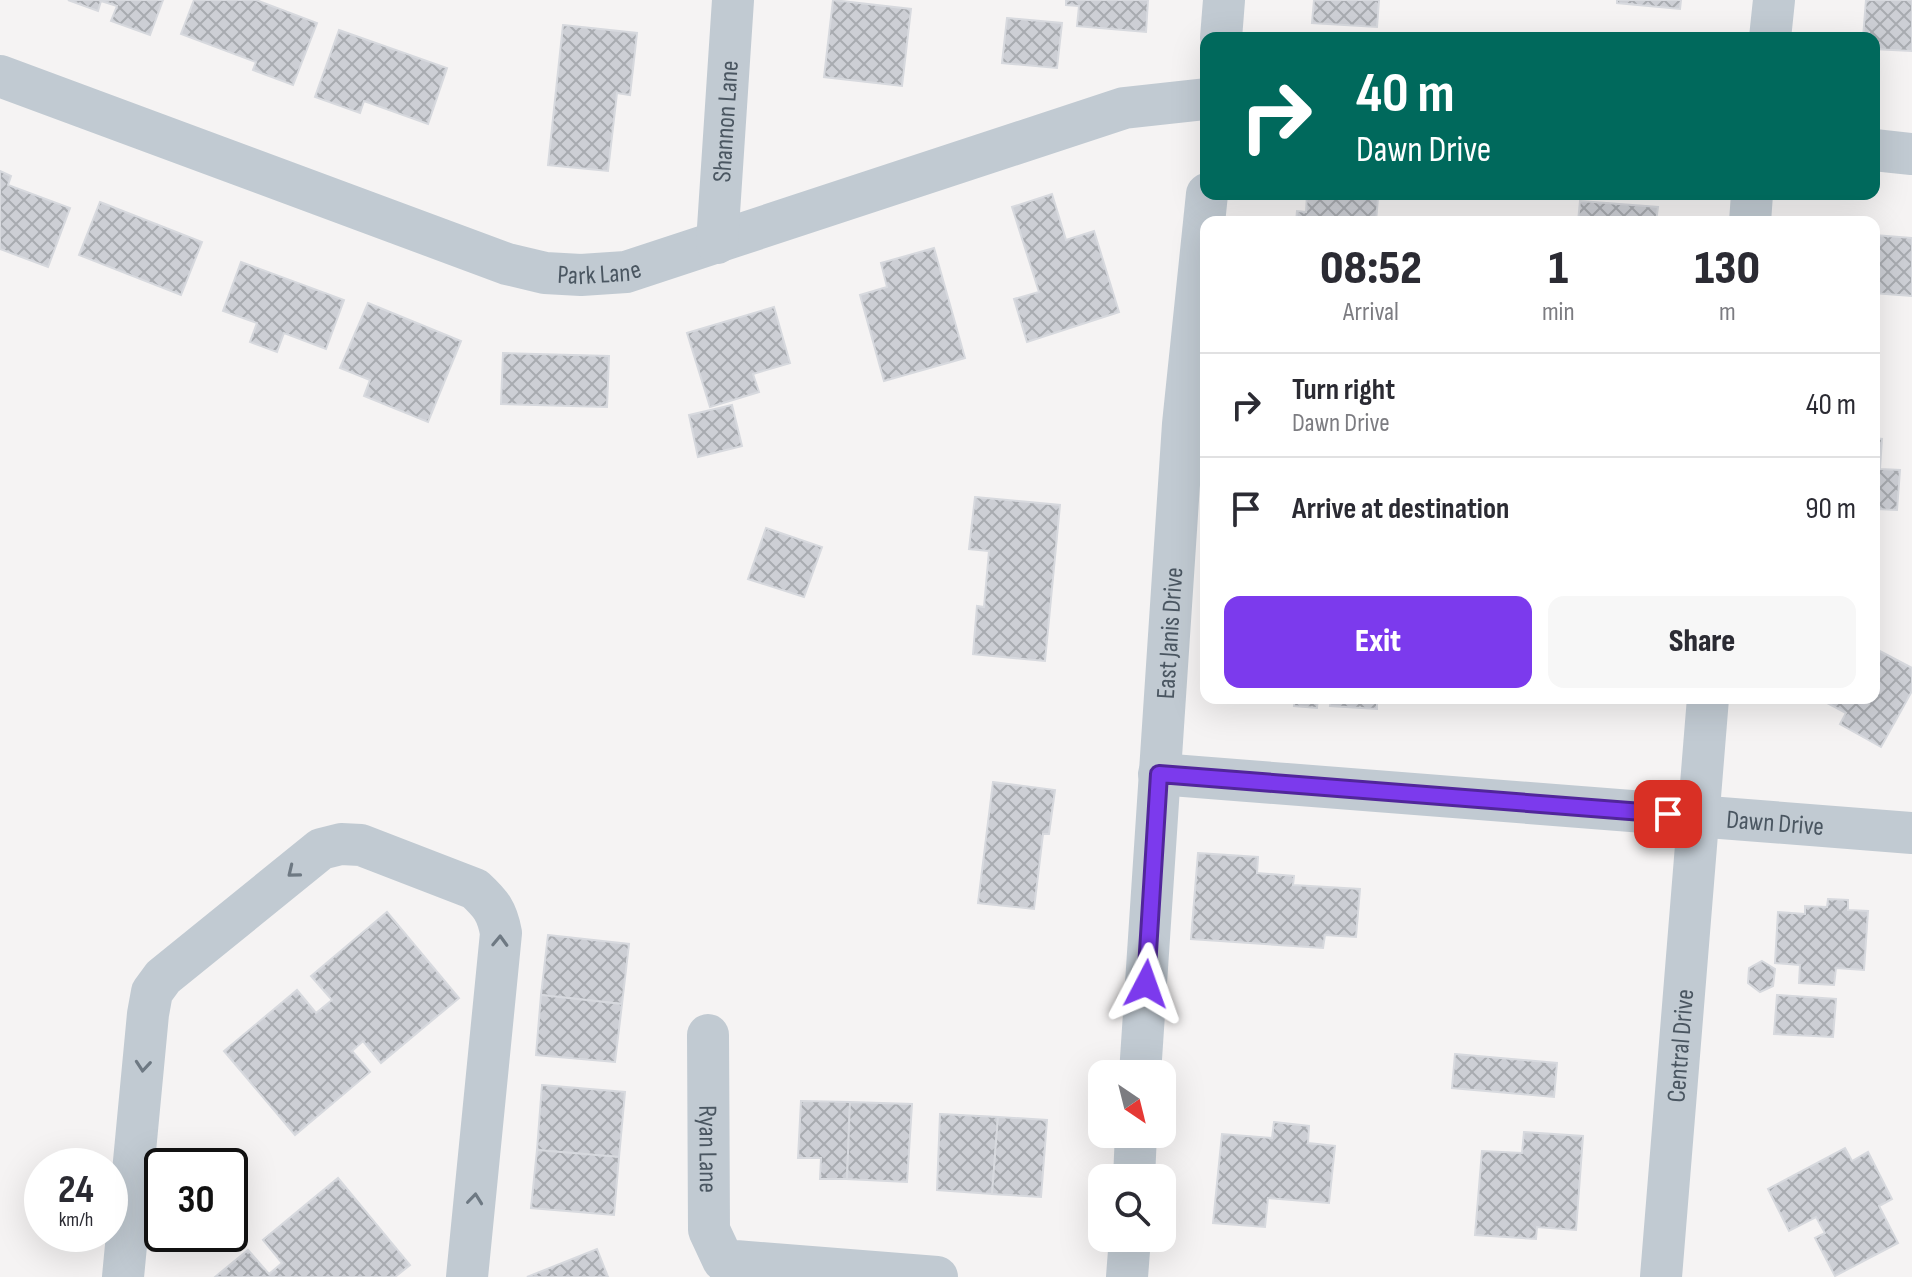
<!DOCTYPE html>
<html lang="en">
<head>
<meta charset="utf-8">
<style>
  :root { --surface:#fff; --page:#f7f7f7; --text:#2b2b33; --muted:#7c7c81; --line:#e1e1e2; --accent:#7c3aed }
  body { margin:0; font-family:"Sofia Sans Condensed",sans-serif; background:var(--page); color:var(--text); height:100vh; display:flex; flex-direction:column; font-size:30px; white-space:nowrap }
  * { box-sizing:border-box; margin:0 }
  p { font-size:26px; color:var(--muted) }
  .icon { flex:none; width:44px; height:44px; fill:none; stroke:currentColor; stroke-width:2; stroke-linecap:round; stroke-linejoin:round }
  .map { position:relative; flex:1; overflow:hidden }
  .panel { position:absolute; left:1200px; top:216px; width:680px; height:488px; display:flex; flex-direction:column; background:var(--surface); border-radius:16px; box-shadow:0 8px 32px #0002 }
  .panel>* { flex:none }
  .banner { position:absolute; left:1200px; top:32px; width:680px; height:168px; border-radius:16px; box-shadow:0 8px 32px #0002; background:#00695c; color:#fff; overflow:hidden }
  .needle { width:52px; rotate:145deg }
  .controls { position:absolute; left:1088px; top:1060px; display:grid; gap:16px }
  .controls a { display:grid; place-items:center; width:88px; height:88px; border-radius:16px; background:var(--surface); box-shadow:0 8px 32px #0002; font-size:40px }
  .speed { position:absolute; left:24px; top:1148px; display:flex; gap:16px; font-size:40px; font-weight:700; text-align:center }
  .speed>* { display:grid; place-content:center; width:104px; height:104px; border-radius:50%; background:var(--surface); box-shadow:0 8px 32px #0002; line-height:1 }
  .speed small { font-size:20px; font-weight:400 }
  .speed .limit { border:4px solid #111; border-radius:12px; background:#fff; color:#111 }
  .pin { position:absolute; display:grid; place-items:center; width:68px; height:68px; color:#fff; margin:-34px; border-radius:16px; box-shadow:0 4px 12px #0006 }
  .me { position:absolute; width:88px; margin:-44px; rotate:4deg; stroke-linejoin:round; filter:drop-shadow(0 0 6px #0008) }
  .turn { display:flex; align-items:center; gap:28px; height:168px; padding:0 24px; font-size:36px }
  .turn .icon { width:104px; height:104px; stroke-width:2.5 }
  .turn b { display:block; font-size:56px; line-height:68px }
  .eta { display:flex; justify-content:space-evenly; align-items:center; height:136px; text-align:center }
  .eta b { font-size:48px; font-weight:800; line-height:56px }
  .action { display:flex; gap:16px; margin-top:auto; padding:16px 24px }
  .action a { flex:1; height:92px; border-radius:16px; background:var(--accent); color:#fff; font-size:32px; font-weight:800; line-height:92px; text-align:center }
  .action a+a { background:var(--page); color:var(--text) }
  ul { padding:0; list-style:none }
  li { display:flex; align-items:center; gap:24px; height:104px; padding:0 24px; border-top:2px solid var(--line) }
  li div { flex:1 }
  li b { display:block; font-size:30px }
  li em { font-style:normal }
  .map>svg:first-child { display:block }
  .building { fill:url(#building-cross-hatch); stroke:#d7d9de; stroke-width:2 }
  .lines { fill:none; stroke-linecap:round; stroke-linejoin:round }
  .minor { stroke:#c1cad2; stroke-width:42 }
  .oneway { stroke:#6e7983 }
  .route-casing { stroke:#51269a; stroke-width:20 }
  .route { stroke:#7c3aed; stroke-width:14 }
  .labels { text-anchor:middle; stroke-width:8; stroke-linejoin:round; paint-order:stroke }
  .street-label { font-size:26px; fill:#4a5661; stroke:#fff }
</style>
</head>
<body>
<div class="map">
<svg width="1912" height="1277" viewBox="0 0 1912 1277">
  <defs>
    <pattern id="building-cross-hatch" width="8" height="8" patternUnits="userSpaceOnUse" patternTransform="scale(2)"><rect width="8" height="8" fill="#cdcfd5"/><path d="M0 0l8 8M0 8l8-8" fill="none" stroke="#a8abb0"/></pattern>
  </defs>
  <rect width="100%" height="100%" fill="#f5f3f3"/>
  <g class="building">
    <polygon points="68,0 163,0 150,35 111,21 117,6 101,1 98,11"/>
    <polygon points="194,0 256,0 317,23 293,85 253,70 256,62 181,34"/>
    <polygon points="833,0 911,9 902,86 824,77"/>
    <polygon points="1066,0 1148,0 1146,32 1077,26 1079,6 1066,5"/>
    <polygon points="1314,0 1379,0 1377,27 1312,23"/>
    <polygon points="1617,0 1681,0 1680,9 1617,3"/>
    <polygon points="1866,0 1912,0 1912,51 1874,49 1874,38 1863,38"/>
    <polygon points="1007,18 1062,23 1057,68 1002,63"/>
    <polygon points="563,25 637,33 630,95 617,93 608,171 548,165"/>
    <polygon points="339,30 447,68 428,124 364,101 360,113 315,97"/>
    <polygon points="0,171 11,176 8,185 70,208 48,267 0,249"/>
    <polygon points="1052,194 1066,240 1094,231 1119,312 1027,342 1014,299 1039,292 1012,207"/>
    <polygon points="1307,194 1363,194 1362,197 1378,198 1376,222 1296,222 1297,211 1306,212"/>
    <polygon points="1580,201 1658,207 1656,222 1578,222"/>
    <polygon points="100,202 202,242 181,295 79,255"/>
    <polygon points="1874,235 1912,238 1912,296 1874,293"/>
    <polygon points="934,248 965,358 884,381 860,295 887,287 881,263"/>
    <polygon points="241,262 344,300 326,349 284,333 277,352 250,342 257,323 223,311"/>
    <polygon points="368,303 461,341 428,422 364,396 370,380 340,368"/>
    <polygon points="774,307 790,363 753,374 759,392 710,407 687,333"/>
    <polygon points="503,353 609,356 607,407 501,404"/>
    <polygon points="732,405 742,446 698,457 689,415"/>
    <polygon points="1874,438 1882,439 1880,469 1900,470 1897,510 1876,509 1874,543"/>
    <polygon points="975,497 1060,505 1045,661 973,654 977,606 984,607 989,551 969,549"/>
    <polygon points="766,528 822,547 804,597 748,579"/>
    <polygon points="1874,648 1912,668 1912,691 1881,747 1840,724 1846,713 1818,698 1874,698"/>
    <polygon points="1295,698 1318,698 1317,708 1294,706"/>
    <polygon points="1331,698 1377,698 1377,709 1330,706"/>
    <polygon points="993,782 1055,790 1049,834 1043,834 1034,909 978,903"/>
    <polygon points="1198,853 1258,857 1257,873 1294,876 1293,885 1360,889 1356,937 1325,935 1323,948 1191,939"/>
    <polygon points="1828,899 1848,900 1848,910 1868,911 1864,970 1836,968 1834,985 1799,983 1800,965 1775,963 1778,912 1805,914 1805,906 1827,907"/>
    <polygon points="387,912 459,998 381,1063 363,1041 352,1051 370,1072 295,1135 224,1051 297,990 316,1013 332,1000 311,976"/>
    <polygon points="548,935 629,944 622,1004 541,995"/>
    <polygon points="1762,961 1775,969 1773,986 1760,992 1748,983 1749,968"/>
    <polygon points="541,995 622,1004 615,1062 536,1055"/>
    <polygon points="1777,995 1836,999 1833,1037 1774,1034"/>
    <polygon points="1455,1054 1557,1063 1554,1097 1452,1088"/>
    <polygon points="542,1085 625,1092 619,1157 537,1150"/>
    <polygon points="801,1101 850,1102 847,1179 820,1179 821,1158 798,1158"/>
    <polygon points="850,1102 912,1104 907,1182 847,1179"/>
    <polygon points="940,1114 998,1117 992,1194 937,1190"/>
    <polygon points="998,1117 1047,1120 1041,1197 992,1194"/>
    <polygon points="1274,1122 1309,1126 1308,1143 1335,1146 1329,1203 1268,1198 1265,1227 1213,1223 1222,1134 1272,1138"/>
    <polygon points="1524,1132 1583,1136 1576,1230 1537,1227 1536,1239 1475,1235 1482,1151 1522,1153"/>
    <polygon points="1845,1148 1852,1161 1868,1152 1892,1199 1879,1206 1898,1243 1835,1276 1815,1238 1825,1233 1816,1217 1789,1231 1768,1189"/>
    <polygon points="537,1150 619,1157 614,1215 531,1208"/>
    <polygon points="338,1178 410,1265 395,1277 215,1277 248,1250 269,1274 282,1263 263,1240"/>
    <polygon points="597,1249 608,1277 527,1277"/>
  </g>
  <g class="lines">
    <g class="minor">
      <polyline points="1221,38 1224,0"/>
      <polyline points="1770,38 1774,0"/>
      <path id="s1" d="M0,76l507,188 38,9 36,2 45,-3 498,-164 82,-9"/>
      <polyline points="1874,150 1912,154"/>
      <polyline points="1750,222 1752,194"/>
      <path id="s2" d="M717,243l16,-243"/>
      <path id="s3" d="M1159,774l753,59"/>
      <path id="s4" d="M708,1035l1,195 14,30 214,17"/>
      <path id="s5" d="M1140,1074l43,-650 24,-230"/>
      <polyline points="1134,1178 1136,1134"/>
      <path d="M123,1277l25,-263 4,-22 11,-15 158,-128 20,-5 20,1 114,44c16,15 22,22 26,44l-34,344"/>
      <polyline points="1127,1277 1130,1238"/>
      <path id="s6" d="M1661,1277l47,-579"/>
    </g>
  </g>
  <defs><path id="oneway-chevron" d="M-2-3.5L2.5 0L-2 3.5" fill="none" stroke-width="1.6" stroke-linecap="round" stroke-linejoin="round" transform="scale(2)"/></defs>
  <g class="oneway">
    <use href="#oneway-chevron" transform="translate(293 872) rotate(141)"/>
    <use href="#oneway-chevron" transform="translate(500 941) rotate(-88)"/>
    <use href="#oneway-chevron" transform="translate(143 1066) rotate(95)"/>
    <use href="#oneway-chevron" transform="translate(475 1199) rotate(-84)"/>
  </g>
  <g class="lines">
    <defs>
      <polyline id="route" points="1146,984 1159,774 1668,814"/>
    </defs>
    <use href="#route" class="route-casing"/>
    <use href="#route" class="route"/>
  </g>
  <g class="labels">
    <g class="street-label">
      <text dy="9" stroke="none"><textPath href="#s2" startOffset="122">Shannon Lane</textPath></text>
      <text dy="9" stroke="none"><textPath href="#s1" startOffset="634">Park Lane</textPath></text>
      <text dy="9" stroke="none"><textPath href="#s5" startOffset="442">East Janis Drive</textPath></text>
      <text dy="9" stroke="none"><textPath href="#s3" startOffset="618">Dawn Drive</textPath></text>
      <text dy="9" stroke="none"><textPath href="#s6" startOffset="232">Central Drive</textPath></text>
      <text dy="9" stroke="none"><textPath href="#s4" startOffset="114">Ryan Lane</textPath></text>
    </g>
  </g>
</svg>
<div class="controls">
<a><svg class="needle" viewBox="-14 -14 28 28"><path d="M0-13l5 13h-10z" fill="#e53935"/><path d="M0 13l5-13h-10z" fill="#7c7c81"/></svg></a>
<a><svg class="icon" aria-label="search" viewBox="0 0 24 24"><circle cx="10" cy="10" r="6"/><path d="M15 15l6 6"/></svg></a>
</div>
<div class="speed"><div>24<small>km/h</small></div><div class="limit">30</div></div>
<div class="pin" style="left:1668px;top:814px;background:#d93025"><svg class="icon" aria-label="arrive" viewBox="0 0 24 24"><path d="M6 21V4h12l-3 4 3 4H6"/></svg></div>
<svg class="me" style="left:1146px;top:984px" viewBox="-20 -20 40 40"><path d="M0-17L14 15 0 8-14 15z" fill="#7c3aed" stroke="#fff" stroke-width="4"/></svg>
<div class="banner">
<div class="turn"><svg class="icon" aria-label="right" viewBox="0 0 24 24"><path d="M7 20v-9h11M14 6l5 5-5 5"/></svg><div><b>40 m</b>Dawn Drive</div></div>
</div>
<section class="panel">
<div class="eta">
<div><b>08:52</b><p>Arrival</p></div>
<div><b>1</b><p>min</p></div>
<div><b>130</b><p>m</p></div>
</div>
<ul>
<li><svg class="icon" aria-label="right" viewBox="0 0 24 24"><path d="M7 20v-9h11M14 6l5 5-5 5"/></svg><div><b>Turn right</b><p>Dawn Drive</p></div><em>40 m</em></li>
<li><svg class="icon" aria-label="arrive" viewBox="0 0 24 24"><path d="M6 21V4h12l-3 4 3 4H6"/></svg><div><b>Arrive at destination</b></div><em>90 m</em></li>
</ul>
<div class="action"><a>Exit</a><a>Share</a></div>
</section>
</div>
</body>
</html>
